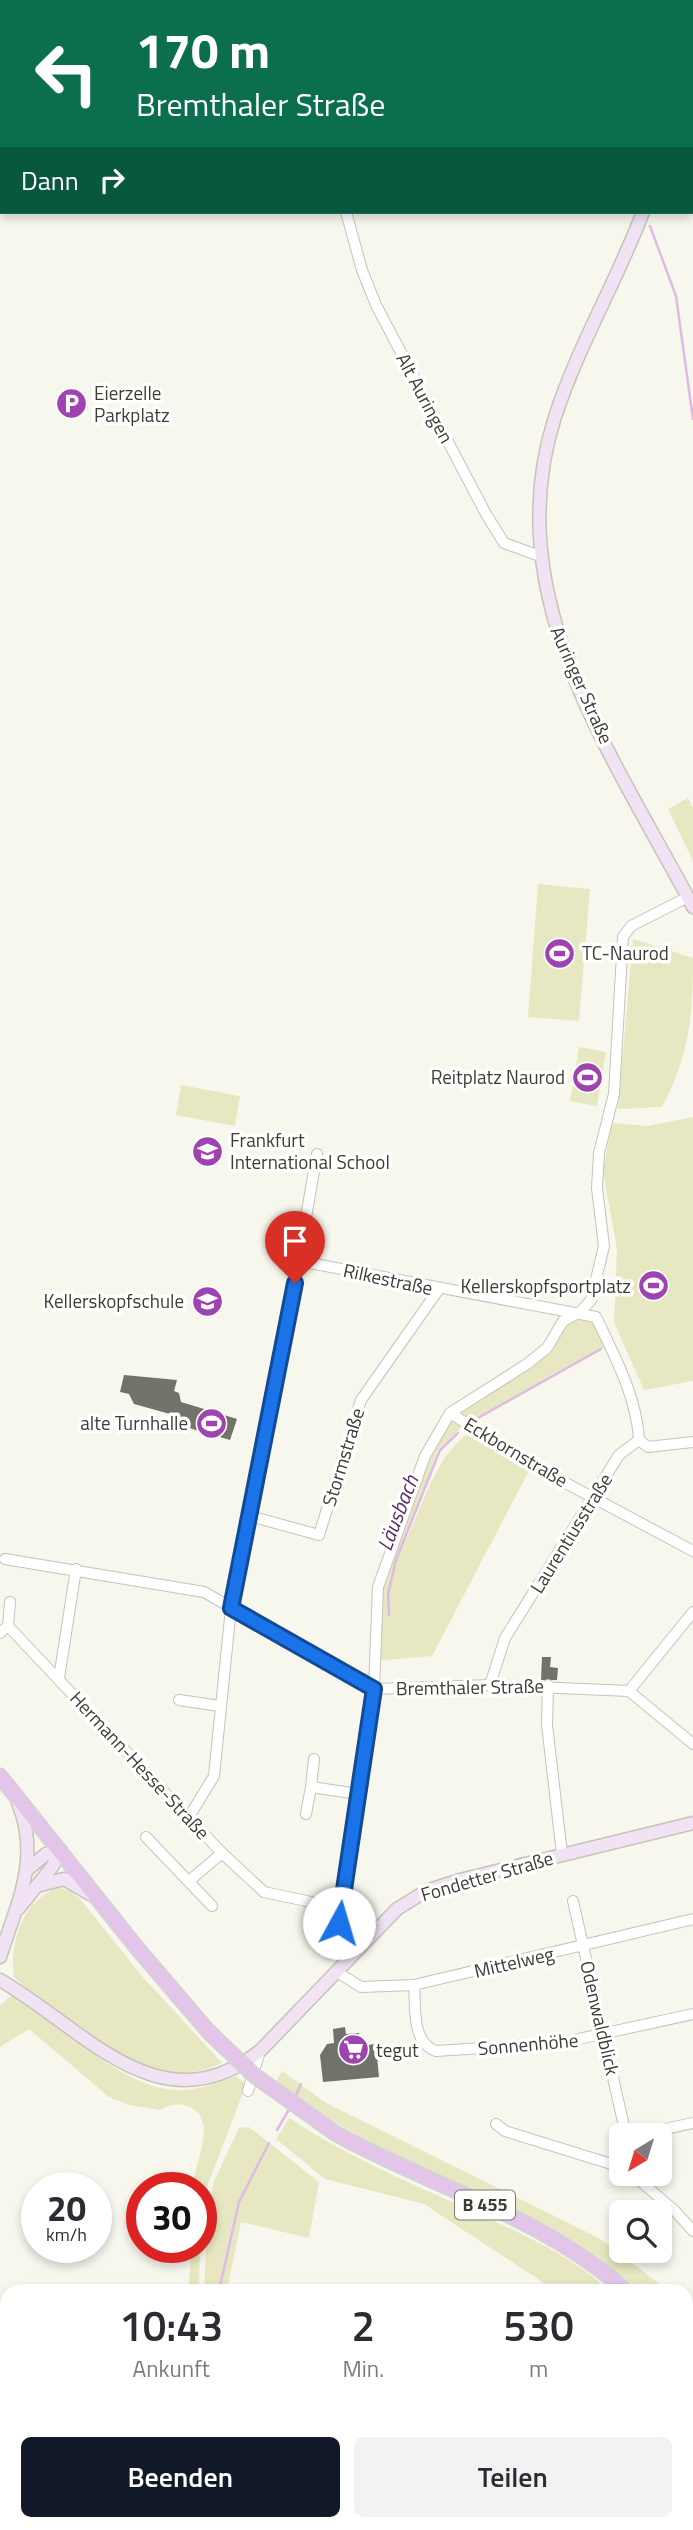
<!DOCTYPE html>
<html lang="de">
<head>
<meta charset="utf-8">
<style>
  :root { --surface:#fff; --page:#f2f2f3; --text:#2b2b33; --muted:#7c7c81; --accent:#111827 }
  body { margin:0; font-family:"Titillium Web",sans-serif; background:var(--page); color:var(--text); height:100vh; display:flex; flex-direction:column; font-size:26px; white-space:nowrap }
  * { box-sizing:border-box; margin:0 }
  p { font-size:23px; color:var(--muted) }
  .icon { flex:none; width:38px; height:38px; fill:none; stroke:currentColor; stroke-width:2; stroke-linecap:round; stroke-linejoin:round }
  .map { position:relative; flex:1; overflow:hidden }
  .panel { position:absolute; left:0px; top:2284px; width:693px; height:247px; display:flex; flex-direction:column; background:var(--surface); border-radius:21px 21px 0 0; box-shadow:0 4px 10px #0003 }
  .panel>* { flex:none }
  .top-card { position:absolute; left:0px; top:0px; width:693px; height:214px; box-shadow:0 4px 10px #0003; background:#0b6e4f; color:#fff; overflow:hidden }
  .needle { width:46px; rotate:218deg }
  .buttons { position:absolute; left:609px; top:2123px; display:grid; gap:14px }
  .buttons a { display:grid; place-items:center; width:63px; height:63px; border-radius:10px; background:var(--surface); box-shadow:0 4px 10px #0003; font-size:35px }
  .speed { position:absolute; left:21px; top:2172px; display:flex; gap:14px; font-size:35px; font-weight:700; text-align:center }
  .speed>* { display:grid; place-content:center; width:91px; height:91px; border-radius:50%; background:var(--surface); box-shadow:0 4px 10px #0003; line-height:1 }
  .speed small { font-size:18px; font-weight:400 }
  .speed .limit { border:10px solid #d22; background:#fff; color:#111 }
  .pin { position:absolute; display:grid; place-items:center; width:60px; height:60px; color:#fff; margin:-72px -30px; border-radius:50% 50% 50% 0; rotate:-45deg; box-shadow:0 0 7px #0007 }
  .pin .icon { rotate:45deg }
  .me { position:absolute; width:77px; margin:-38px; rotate:6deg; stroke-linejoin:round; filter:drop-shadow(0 0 5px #0008) }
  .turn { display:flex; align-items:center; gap:24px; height:147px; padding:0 21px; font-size:32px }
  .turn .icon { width:91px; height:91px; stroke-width:2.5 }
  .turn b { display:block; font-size:49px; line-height:60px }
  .then { display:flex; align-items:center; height:66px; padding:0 21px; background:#0003; gap:14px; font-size:26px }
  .eta { display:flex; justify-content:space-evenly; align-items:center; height:119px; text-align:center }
  .eta b { font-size:42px; font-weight:600; line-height:49px }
  .primary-button { display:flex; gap:14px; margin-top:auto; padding:14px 21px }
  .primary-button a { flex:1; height:80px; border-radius:10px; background:var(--accent); color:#fff; font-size:28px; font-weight:600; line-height:80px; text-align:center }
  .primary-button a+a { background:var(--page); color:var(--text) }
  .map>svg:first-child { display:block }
  .green { fill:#e7e8c2 }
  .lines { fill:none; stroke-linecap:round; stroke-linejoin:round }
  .stream { stroke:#dfbae7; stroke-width:2.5 }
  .building { fill:#717269 }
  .street-casing { stroke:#c4c4bb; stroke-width:12 }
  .secondary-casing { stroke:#c4c4bb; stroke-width:15 }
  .primary-casing { stroke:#d4d4d3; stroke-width:17 }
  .street { stroke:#fff; stroke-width:10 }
  .secondary { stroke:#f1e2f4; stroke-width:12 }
  .primary { stroke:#e2c5e8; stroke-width:14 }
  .primary-bridge-casing { stroke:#d4d4d3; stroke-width:17; stroke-linecap:butt }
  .primary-bridge { stroke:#e2c5e8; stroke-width:14 }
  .route-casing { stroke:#114b97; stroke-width:18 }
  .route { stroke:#1a73e8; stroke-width:12 }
  .labels { text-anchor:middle; stroke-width:7; stroke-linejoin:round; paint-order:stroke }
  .shield { fill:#fffffe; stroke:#767673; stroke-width:2 }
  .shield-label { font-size:18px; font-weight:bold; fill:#3c3c38 }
  .poi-label { font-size:19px; fill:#3c3c38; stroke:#fffffe; text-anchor:start }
  .street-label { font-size:19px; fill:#3c3c38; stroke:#fffffe }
  .water-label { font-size:21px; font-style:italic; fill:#582b62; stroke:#fffffe }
</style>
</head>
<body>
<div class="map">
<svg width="693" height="2530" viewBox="0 0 693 2530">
  <rect width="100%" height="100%" fill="#f7f7ee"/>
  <g class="green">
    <polygon points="688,798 693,808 693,861 668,809"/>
    <polygon points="538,884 590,889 579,1021 528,1017"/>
    <path d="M633,939l60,19c0,57 -4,99 -31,149l-44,2z"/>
    <polygon points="579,1047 606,1052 597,1106 570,1101"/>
    <polygon points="181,1085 240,1096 235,1126 176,1115"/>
    <polygon points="693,1117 693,1381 644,1390 614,1322 617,1250 603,1171 612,1123 648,1126"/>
    <path d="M580,1312l16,5 13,28 -144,80 -26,23 -37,99c22,-40 31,-92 72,-118l58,36 -100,191 -58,5 4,-74 47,-131 25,-43 97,-65 16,-27z"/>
    <path d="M58,1888l11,2 12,10 61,76 80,87c-24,11 -49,13 -74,6 -35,-9 -107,-67 -134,-92 -5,-34 9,-78 44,-89z"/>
    <path d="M11,1996c52,26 111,97 173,94 18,-1 35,-8 52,-14l10,9 -45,117v-14l-8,-1c0,-24 28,-69 -6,-81 -10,-3 -19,-1 -27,4l-31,-5 -20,-8 -80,-68 -29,18v-42z"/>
    <path d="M282,2071l44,32 273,135 70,53h-31c-60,-60 -144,-90 -219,-124 -51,-24 -98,-52 -144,-84z"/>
    <path d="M289,2118c56,37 116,63 177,90 49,23 103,45 144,83h-54l-132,-87 -99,-25 -49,-40z"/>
    <polygon points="249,2127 319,2182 309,2238 241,2222 227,2291 204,2291 208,2212 214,2181 239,2128"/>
    <polygon points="192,2247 200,2247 199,2291 188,2291"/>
    <polygon points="0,2433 7,2435 7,2524 121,2524 118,2530 0,2530"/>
    <polygon points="164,2524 323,2524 326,2530 170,2530"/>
    <polygon points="529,2524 610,2524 615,2530 508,2530"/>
  </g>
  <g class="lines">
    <g class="stream">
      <polyline points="654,0 654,2"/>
      <polyline points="650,226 676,296 693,419"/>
      <polyline points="469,1423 601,1349"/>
      <polyline points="389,1615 388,1594 396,1560 440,1450 458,1433"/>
      <polyline points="294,2099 301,2084"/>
      <polyline points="277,2130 290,2108"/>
      <polyline points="219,2291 239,2202 269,2143"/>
      <polyline points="255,2524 259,2530"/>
      <polyline points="188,2530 191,2524"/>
    </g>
  </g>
  <g class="building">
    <polygon points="124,1375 177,1380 174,1391 179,1393 181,1402 237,1419 230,1440 186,1427 188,1419 134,1404 129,1394 120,1392"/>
    <polygon points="542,1657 551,1657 550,1667 558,1668 557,1680 541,1680"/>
    <polygon points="345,2027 346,2034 359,2033 361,2046 383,2043 384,2055 377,2056 379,2077 323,2082 320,2055 327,2044 334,2043 333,2029"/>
  </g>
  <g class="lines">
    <defs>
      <g id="street">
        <polyline points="356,2 357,0"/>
        <polyline points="346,212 362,270 376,305 486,514 504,543 540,556"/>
        <path d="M299,1261l297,56c18,38 41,80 43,123"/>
        <polyline points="450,1413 532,1465 693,1551"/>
        <polyline points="639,1440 648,1447 693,1442"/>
        <polyline points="250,1516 319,1535 361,1400 439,1289"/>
        <polyline points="5,1559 204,1592 374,1689 490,1685 629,1691 693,1744"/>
        <polyline points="10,1602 8,1626 222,1853 264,1892 339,1908"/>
        <polyline points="0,1633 8,1626"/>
        <polyline points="59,1678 76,1569"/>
        <polyline points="490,1685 505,1638 619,1455 639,1440"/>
        <polyline points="548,1685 547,1725 562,1854"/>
        <polyline points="629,1691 693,1612"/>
        <polyline points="179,1700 220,1706"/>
        <polyline points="314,1759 311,1787 358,1794"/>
        <polyline points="306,1814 311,1787"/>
        <polyline points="189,1817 214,1776 231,1608 283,1349 317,1154"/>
        <polyline points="146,1837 212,1906"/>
        <polyline points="189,1881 222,1853"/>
        <polyline points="573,1901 626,2135"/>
        <polyline points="350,1958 340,1944 339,1908 374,1689 378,1587 425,1456 450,1413 527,1364 547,1348 563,1321 580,1312 591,1300 604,1246 597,1188 599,1153 614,1094 623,937 631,926 688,897"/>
        <polyline points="337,1972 361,1987 414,1985 693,1919"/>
        <path d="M414,1985c2,23 -3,57 22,66l124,-8 133,-29"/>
        <polyline points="248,2091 260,2051"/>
        <polyline points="496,2124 505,2131 621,2167"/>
        <polyline points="637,2135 693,2123"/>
        <polyline points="632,2174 674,2210 693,2231"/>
      </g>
      <g id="secondary">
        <polyline points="675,0 675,2"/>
        <path d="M643,212c-26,69 -65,134 -88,205 -58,180 58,338 138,490"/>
        <polyline points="27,1870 46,1854 61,1851"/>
        <polyline points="37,1886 64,1879 90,1894"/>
        <polyline points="19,1908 52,1867 61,1851"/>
        <path d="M0,1957c17,-54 41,-98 18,-154"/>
        <path d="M0,1980c84,48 160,150 260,71l137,-142 29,-18 34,-11 233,-57"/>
      </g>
      <g id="primary">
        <polyline points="0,1776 137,1948 208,2031"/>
        <path d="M335,2133c96,54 208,83 291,158"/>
        <polyline points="686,2358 693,2368"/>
      </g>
    </defs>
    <use href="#street" class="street-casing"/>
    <use href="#secondary" class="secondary-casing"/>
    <use href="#primary" class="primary-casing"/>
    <use href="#street" class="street"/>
    <use href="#secondary" class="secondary"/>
    <use href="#primary" class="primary"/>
    <defs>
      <polyline id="primary-bridge" points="208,2031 255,2076 335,2133"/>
    </defs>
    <use href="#primary-bridge" class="primary-bridge-casing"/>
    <use href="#primary-bridge" class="primary-bridge"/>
  </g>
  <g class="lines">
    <defs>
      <polyline id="route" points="295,1283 231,1608 374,1689 339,1923"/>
    </defs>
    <use href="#route" class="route-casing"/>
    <use href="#route" class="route"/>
  </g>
  <defs>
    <symbol id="parking-disc" viewBox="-11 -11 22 22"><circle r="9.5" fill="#9d44b0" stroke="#fffffe"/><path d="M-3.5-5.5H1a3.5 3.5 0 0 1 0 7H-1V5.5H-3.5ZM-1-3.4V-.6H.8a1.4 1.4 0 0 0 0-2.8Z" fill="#fff"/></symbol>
    <symbol id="stadium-disc" viewBox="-11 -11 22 22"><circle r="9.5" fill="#9d44b0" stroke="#fffffe"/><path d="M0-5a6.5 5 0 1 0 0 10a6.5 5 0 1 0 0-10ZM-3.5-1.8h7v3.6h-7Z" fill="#fff"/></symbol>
    <symbol id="school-disc" viewBox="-11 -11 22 22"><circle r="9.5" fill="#9d44b0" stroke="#fffffe"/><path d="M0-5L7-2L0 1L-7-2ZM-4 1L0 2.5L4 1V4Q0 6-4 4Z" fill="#fff"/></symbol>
    <symbol id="supermarket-disc" viewBox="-11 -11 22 22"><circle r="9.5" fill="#9d44b0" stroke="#fffffe"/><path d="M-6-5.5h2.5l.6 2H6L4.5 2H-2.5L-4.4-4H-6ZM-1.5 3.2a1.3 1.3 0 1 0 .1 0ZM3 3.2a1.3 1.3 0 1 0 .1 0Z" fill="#fff"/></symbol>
  </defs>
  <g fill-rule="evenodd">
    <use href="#parking-disc" x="54" y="386" width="35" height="35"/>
    <use href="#stadium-disc" x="542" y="936" width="35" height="35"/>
    <use href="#stadium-disc" x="570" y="1060" width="35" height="35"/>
    <use href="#school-disc" x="190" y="1134" width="35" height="35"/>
    <use href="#stadium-disc" x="636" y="1268" width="35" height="35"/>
    <use href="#school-disc" x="190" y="1284" width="35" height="35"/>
    <use href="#stadium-disc" x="194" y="1406" width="35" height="35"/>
    <use href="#supermarket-disc" x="336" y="2032" width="35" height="35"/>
  </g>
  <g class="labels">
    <rect class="shield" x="455" y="2190.5" width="60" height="29" rx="5"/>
    <g class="shield-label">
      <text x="485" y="2211">B 455</text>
    </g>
    <g class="poi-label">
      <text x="94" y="400">Eierzelle<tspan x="94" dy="22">Parkplatz</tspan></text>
      <text x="582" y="960">TC-Naurod</text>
      <text x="565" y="1084" text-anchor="end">Reitplatz Naurod</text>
      <text x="230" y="1147">Frankfurt<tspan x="230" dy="22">International School</tspan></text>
      <text x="631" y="1293" text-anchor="end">Kellerskopfsportplatz</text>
      <text x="184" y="1308" text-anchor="end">Kellerskopfschule</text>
      <text x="188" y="1430" text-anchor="end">alte Turnhalle</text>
      <text x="376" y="2057">tegut</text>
    </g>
    <g class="street-label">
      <text transform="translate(425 398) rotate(62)" y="7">Alt Auringen</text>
      <text transform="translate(582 685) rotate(66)" y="7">Auringer Straße</text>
      <text transform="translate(388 1279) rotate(12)" y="7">Rilkestraße</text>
      <text transform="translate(516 1452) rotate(31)" y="7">Eckbornstraße</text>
      <text transform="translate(343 1457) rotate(-73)" y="7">Stormstraße</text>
      <text transform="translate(571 1533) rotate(-58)" y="7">Laurentiusstraße</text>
      <text transform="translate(470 1687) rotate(-1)" y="7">Bremthaler Straße</text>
      <text transform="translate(140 1765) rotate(47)" y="7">Hermann-Hesse-Straße</text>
      <text transform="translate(487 1876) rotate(-16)" y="7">Fondetter Straße</text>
      <text transform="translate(514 1962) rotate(-13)" y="7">Mittelweg</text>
      <text transform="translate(600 2018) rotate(77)" y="7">Odenwaldblick</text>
      <text transform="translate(528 2044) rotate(-5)" y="7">Sonnenhöhe</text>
    </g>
    <g class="water-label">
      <text transform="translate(398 1513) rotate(-69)" y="7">Läusbach</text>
    </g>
  </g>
</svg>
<div class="buttons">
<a><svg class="needle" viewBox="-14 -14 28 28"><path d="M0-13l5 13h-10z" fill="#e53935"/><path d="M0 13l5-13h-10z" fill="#7c7c81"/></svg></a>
<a><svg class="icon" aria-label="search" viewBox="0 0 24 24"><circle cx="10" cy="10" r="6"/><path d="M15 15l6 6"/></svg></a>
</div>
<div class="speed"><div>20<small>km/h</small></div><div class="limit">30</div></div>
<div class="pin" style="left:295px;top:1283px;background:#d93025"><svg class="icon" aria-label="arrive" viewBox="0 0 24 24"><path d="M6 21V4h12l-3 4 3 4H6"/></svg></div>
<svg class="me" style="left:339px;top:1923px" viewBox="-20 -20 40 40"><circle r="19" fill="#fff"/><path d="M0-13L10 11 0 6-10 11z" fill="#1a73e8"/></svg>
<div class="top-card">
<div class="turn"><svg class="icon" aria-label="left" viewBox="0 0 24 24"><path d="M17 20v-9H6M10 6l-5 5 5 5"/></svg><div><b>170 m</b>Bremthaler Straße</div></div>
<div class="then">Dann<svg class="icon" aria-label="right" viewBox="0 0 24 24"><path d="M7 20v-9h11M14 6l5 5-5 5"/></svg></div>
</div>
<section class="panel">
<div class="eta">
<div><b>10:43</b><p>Ankunft</p></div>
<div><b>2</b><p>Min.</p></div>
<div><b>530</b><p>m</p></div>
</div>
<div class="primary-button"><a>Beenden</a><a>Teilen</a></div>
</section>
</div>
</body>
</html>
